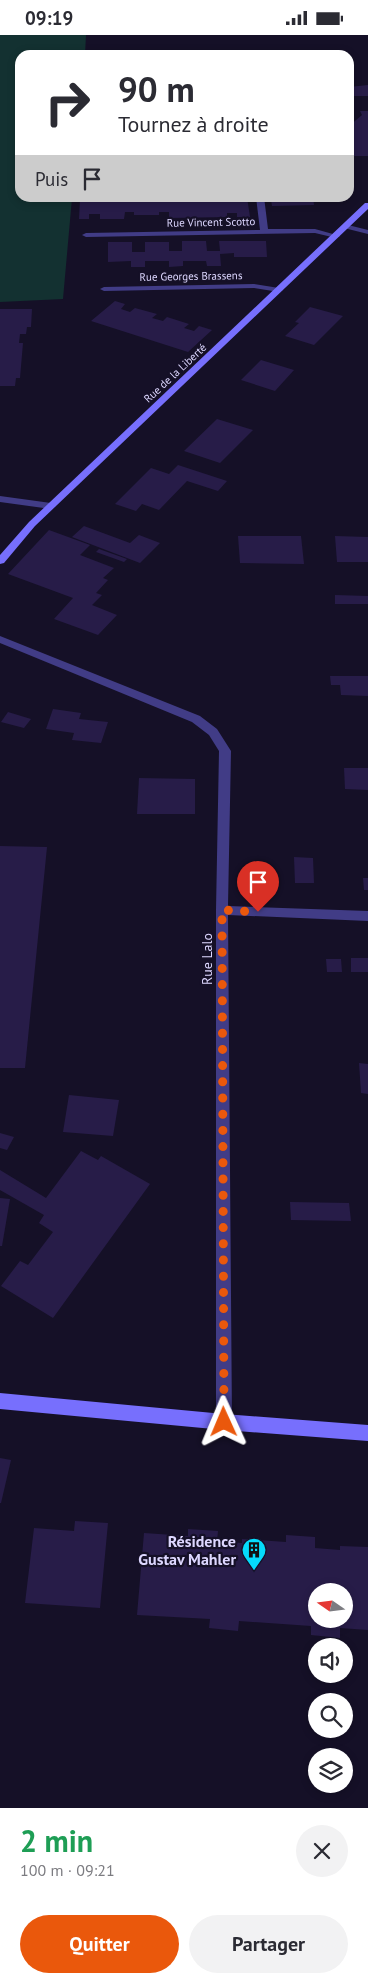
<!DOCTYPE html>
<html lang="fr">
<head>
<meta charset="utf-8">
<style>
  :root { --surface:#fff; --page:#f2f2f3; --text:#2b2b33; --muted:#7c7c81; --accent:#ea580c }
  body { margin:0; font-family:"PT Sans",sans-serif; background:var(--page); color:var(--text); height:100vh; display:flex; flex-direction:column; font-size:19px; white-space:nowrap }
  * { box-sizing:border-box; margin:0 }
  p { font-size:16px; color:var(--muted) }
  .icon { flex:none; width:28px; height:28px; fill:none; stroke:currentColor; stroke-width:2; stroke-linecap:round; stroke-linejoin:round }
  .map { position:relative; height:1773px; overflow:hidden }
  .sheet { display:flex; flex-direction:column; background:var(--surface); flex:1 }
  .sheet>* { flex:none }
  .banner { position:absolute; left:15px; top:15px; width:339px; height:152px; border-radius:15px; box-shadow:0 2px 8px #0003; background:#fff; color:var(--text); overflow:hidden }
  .needle { width:32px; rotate:284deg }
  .tools { position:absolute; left:308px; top:1548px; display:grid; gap:10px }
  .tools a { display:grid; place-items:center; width:45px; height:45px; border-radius:50%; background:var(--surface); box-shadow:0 2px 8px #0003; font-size:25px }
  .pin { position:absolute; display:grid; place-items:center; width:42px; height:42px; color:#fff; margin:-51px -21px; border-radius:50% 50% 50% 0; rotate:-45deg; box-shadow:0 0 5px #0007 }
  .pin .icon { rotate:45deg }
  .me { position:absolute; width:55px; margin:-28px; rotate:359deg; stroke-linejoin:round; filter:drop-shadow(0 0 4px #0008) }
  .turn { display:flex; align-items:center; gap:18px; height:105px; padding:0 20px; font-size:22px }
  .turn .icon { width:65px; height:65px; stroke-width:2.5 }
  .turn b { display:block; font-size:35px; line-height:42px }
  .then { display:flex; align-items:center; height:48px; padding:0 20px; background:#0003; gap:10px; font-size:19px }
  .round { display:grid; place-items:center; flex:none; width:52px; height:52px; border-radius:26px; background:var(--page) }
  .summary { display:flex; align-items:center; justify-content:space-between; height:85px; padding:0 20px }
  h1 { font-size:30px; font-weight:700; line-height:38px; color:#1e9e55 }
  .action { display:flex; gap:10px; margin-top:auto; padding:10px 20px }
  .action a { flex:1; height:58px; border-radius:30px; background:var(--accent); color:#fff; font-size:20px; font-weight:700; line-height:58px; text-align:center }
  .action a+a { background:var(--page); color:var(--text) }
  .status { display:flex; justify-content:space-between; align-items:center; height:35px; padding:0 25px; background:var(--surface); direction:ltr }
  .status svg { height:14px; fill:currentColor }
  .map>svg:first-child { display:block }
  .green { fill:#133131 }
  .building { fill:#271c48; fill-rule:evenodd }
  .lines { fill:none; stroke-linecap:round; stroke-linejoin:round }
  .lane { fill:#413c86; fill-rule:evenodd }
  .street { fill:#413c86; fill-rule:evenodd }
  .secondary { fill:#776ffd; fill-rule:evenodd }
  .route { stroke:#ea580c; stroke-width:9; stroke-dasharray:0 16.2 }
  .labels { text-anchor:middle; stroke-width:4.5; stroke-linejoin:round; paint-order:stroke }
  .far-street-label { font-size:11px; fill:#ddd7ff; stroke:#151027 }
  .street-label { font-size:14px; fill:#ddd7ff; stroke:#151027 }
  .near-poi-label { font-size:16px; font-weight:bold; fill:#ddd7ff; stroke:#151027; text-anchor:end }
</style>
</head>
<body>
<div class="status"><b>09:19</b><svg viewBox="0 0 49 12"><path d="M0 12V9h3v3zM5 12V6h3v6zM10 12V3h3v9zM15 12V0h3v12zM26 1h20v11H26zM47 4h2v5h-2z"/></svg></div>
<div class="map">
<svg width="368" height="1773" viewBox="0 0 368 1773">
  <rect width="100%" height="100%" fill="#151027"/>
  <polygon class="green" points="0,0 86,0 85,20 20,20 20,162 72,163 63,264 0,267"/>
  <g class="building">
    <polygon points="368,50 368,61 349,61 349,52"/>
    <polygon points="360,76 368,76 368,121 349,121 349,91 362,80"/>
    <polygon points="247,162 250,182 237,182 237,178 227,178 227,182 169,183 169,177 159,177 159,180 134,180 134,177 125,177 124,184 100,184 100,179 89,179 89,184 79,184 80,164"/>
    <polygon points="284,162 313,162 314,170 272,171 271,165 284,165"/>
    <polygon points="182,206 206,206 207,216 220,216 219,206 266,206 267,222 234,222 234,218 220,219 221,231 207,231 206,226 183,226 183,231 169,232 169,226 145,226 145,232 131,232 131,226 108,227 108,207 132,207 132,217 145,217 145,207 169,207 169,216 182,216"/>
    <polygon points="115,266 125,269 121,274 130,277 135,273 157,279 152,283 163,286 167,282 189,289 184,293 194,296 199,291 212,295 188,317 91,286"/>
    <polygon points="310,272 343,281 314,310 285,301 299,288 295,287"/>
    <polygon points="0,274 32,274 31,292 27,292 26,299 20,299 19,308 23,308 20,343 16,343 15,351 0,351"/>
    <polygon points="261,325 294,335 275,356 241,345"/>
    <polygon points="217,384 253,395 220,428 184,416"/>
    <polygon points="178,430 227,446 218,456 187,446 159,475 142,469 136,476 115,469 151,433 169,439"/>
    <polygon points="84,491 130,508 139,500 160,508 140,528 72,502"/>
    <polygon points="49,495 90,510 80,520 114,533 103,543 108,545 96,558 102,560 92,570 117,580 98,600 54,584 73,563 8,539"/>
    <polygon points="238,501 301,501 304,529 240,528"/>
    <polygon points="335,501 368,502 368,527 337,527"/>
    <polygon points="99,514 127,524 124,527 96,517"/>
    <polygon points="335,560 368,561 368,569 335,569"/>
    <polygon points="330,641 368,641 368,661 341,660 340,650 331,650"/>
    <polygon points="53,674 81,678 79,684 108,687 101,708 72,705 74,698 46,694"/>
    <polygon points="8,677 31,684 24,693 1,687"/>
    <polygon points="344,733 368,733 368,755 345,754"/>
    <polygon points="139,743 195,744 195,779 137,779"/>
    <polygon points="0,811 47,812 25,1033 0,1033"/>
    <polygon points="294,822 313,823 314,848 295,848"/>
    <polygon points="363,843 368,843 368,855 364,855"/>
    <rect x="351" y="923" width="17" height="14"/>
    <polygon points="326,924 341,924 342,937 327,937"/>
    <polygon points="359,1028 368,1029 368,1059 361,1058"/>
    <polygon points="69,1060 119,1065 113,1101 63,1097"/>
    <polygon points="0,1098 14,1102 7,1115 0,1113"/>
    <polygon points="81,1116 98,1125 101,1121 150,1149 53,1283 1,1251 20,1226 28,1230 53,1197 39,1188 44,1180 0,1155 0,1135 46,1163"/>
    <polygon points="0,1163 10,1164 2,1211 0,1211"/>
    <polygon points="290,1167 349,1168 351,1186 291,1185"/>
    <polygon points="0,1423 11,1425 1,1468 0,1468"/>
    <polygon points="75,1486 108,1488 100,1573 25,1568 34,1493 74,1496"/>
    <path d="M188,1494l30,2 -1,10 25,2v-4l44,3v-7l29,2v11l25,2v-4l28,1v83l-28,-2v10l-29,-3v-9l-72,-5 -1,10 -29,-3 1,-9 -73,-4 7,-82 44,3zM316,1556h28v28h-28z"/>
  </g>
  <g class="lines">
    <polygon class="lane" points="344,189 368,195 368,199 344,193"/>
    <g class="street">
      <polygon points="256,162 264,162 268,194 315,194 340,201 336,203 315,198 86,202 82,200 86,198 260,195"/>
      <polygon points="254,249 279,253 283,255 279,257 254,253 104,256 100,254 104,252"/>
      <polygon points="0,461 51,468 56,471 51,474 0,467"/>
      <polygon points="0,601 200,681 217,694 231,716 228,871 368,876 368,886 228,880 232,1387 230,1392 224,1395 218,1392 216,1387 216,875 219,716 209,700 192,687 0,608"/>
    </g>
    <g class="secondary">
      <polygon points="365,168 368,168 368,174 35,491 4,528 0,529 0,520 29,487"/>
      <polygon points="0,1358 224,1379 368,1390 368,1406 224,1395 0,1374"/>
    </g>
  </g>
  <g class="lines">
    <polyline class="route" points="224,1387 222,875 258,877"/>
  </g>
  <defs>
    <symbol id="building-pin" viewBox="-11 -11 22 30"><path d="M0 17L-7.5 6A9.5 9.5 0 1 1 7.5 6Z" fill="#05dbfc" stroke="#151027"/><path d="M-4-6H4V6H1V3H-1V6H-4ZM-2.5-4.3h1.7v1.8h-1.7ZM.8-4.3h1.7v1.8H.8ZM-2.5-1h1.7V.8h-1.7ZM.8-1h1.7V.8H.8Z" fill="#111"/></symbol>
  </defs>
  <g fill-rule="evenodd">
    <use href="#building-pin" x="240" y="1501" width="28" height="38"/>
  </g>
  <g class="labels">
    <g class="far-street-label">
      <text transform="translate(211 187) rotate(-1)" y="4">Rue Vincent Scotto</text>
      <text transform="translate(191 241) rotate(-1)" y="4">Rue Georges Brassens</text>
      <text transform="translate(175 338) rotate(-43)" y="4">Rue de la Liberté</text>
    </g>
    <g class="street-label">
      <text transform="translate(207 924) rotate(-90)" y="5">Rue Lalo</text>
    </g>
    <g class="near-poi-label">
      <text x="236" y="1512">Résidence<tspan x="236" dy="18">Gustav Mahler</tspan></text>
    </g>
  </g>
</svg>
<div class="tools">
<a><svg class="needle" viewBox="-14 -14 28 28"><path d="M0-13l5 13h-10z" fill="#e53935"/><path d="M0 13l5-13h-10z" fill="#7c7c81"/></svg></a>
<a><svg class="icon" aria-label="sound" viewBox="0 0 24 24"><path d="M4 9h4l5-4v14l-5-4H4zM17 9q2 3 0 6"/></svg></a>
<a><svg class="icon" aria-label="search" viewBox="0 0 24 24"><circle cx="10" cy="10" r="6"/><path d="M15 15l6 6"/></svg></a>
<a><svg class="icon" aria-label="layers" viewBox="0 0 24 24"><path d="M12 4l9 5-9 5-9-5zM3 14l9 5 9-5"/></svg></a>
</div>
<div class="pin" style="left:258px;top:877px;background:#d93025"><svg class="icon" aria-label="arrive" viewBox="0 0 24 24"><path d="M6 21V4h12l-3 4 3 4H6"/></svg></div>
<svg class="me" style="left:224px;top:1387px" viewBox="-20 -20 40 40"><path d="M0-17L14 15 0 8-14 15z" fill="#ea580c" stroke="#fff" stroke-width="4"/></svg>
<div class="banner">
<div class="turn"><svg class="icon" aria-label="right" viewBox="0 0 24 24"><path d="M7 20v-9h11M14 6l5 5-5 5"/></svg><div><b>90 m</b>Tournez à droite</div></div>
<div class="then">Puis<svg class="icon" aria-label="arrive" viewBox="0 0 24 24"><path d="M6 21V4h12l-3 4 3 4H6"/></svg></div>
</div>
</div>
<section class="sheet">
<div class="summary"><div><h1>2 min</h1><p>100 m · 09:21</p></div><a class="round"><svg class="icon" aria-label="close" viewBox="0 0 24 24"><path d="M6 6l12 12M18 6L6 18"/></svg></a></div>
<div class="action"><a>Quitter</a><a>Partager</a></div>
</section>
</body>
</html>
